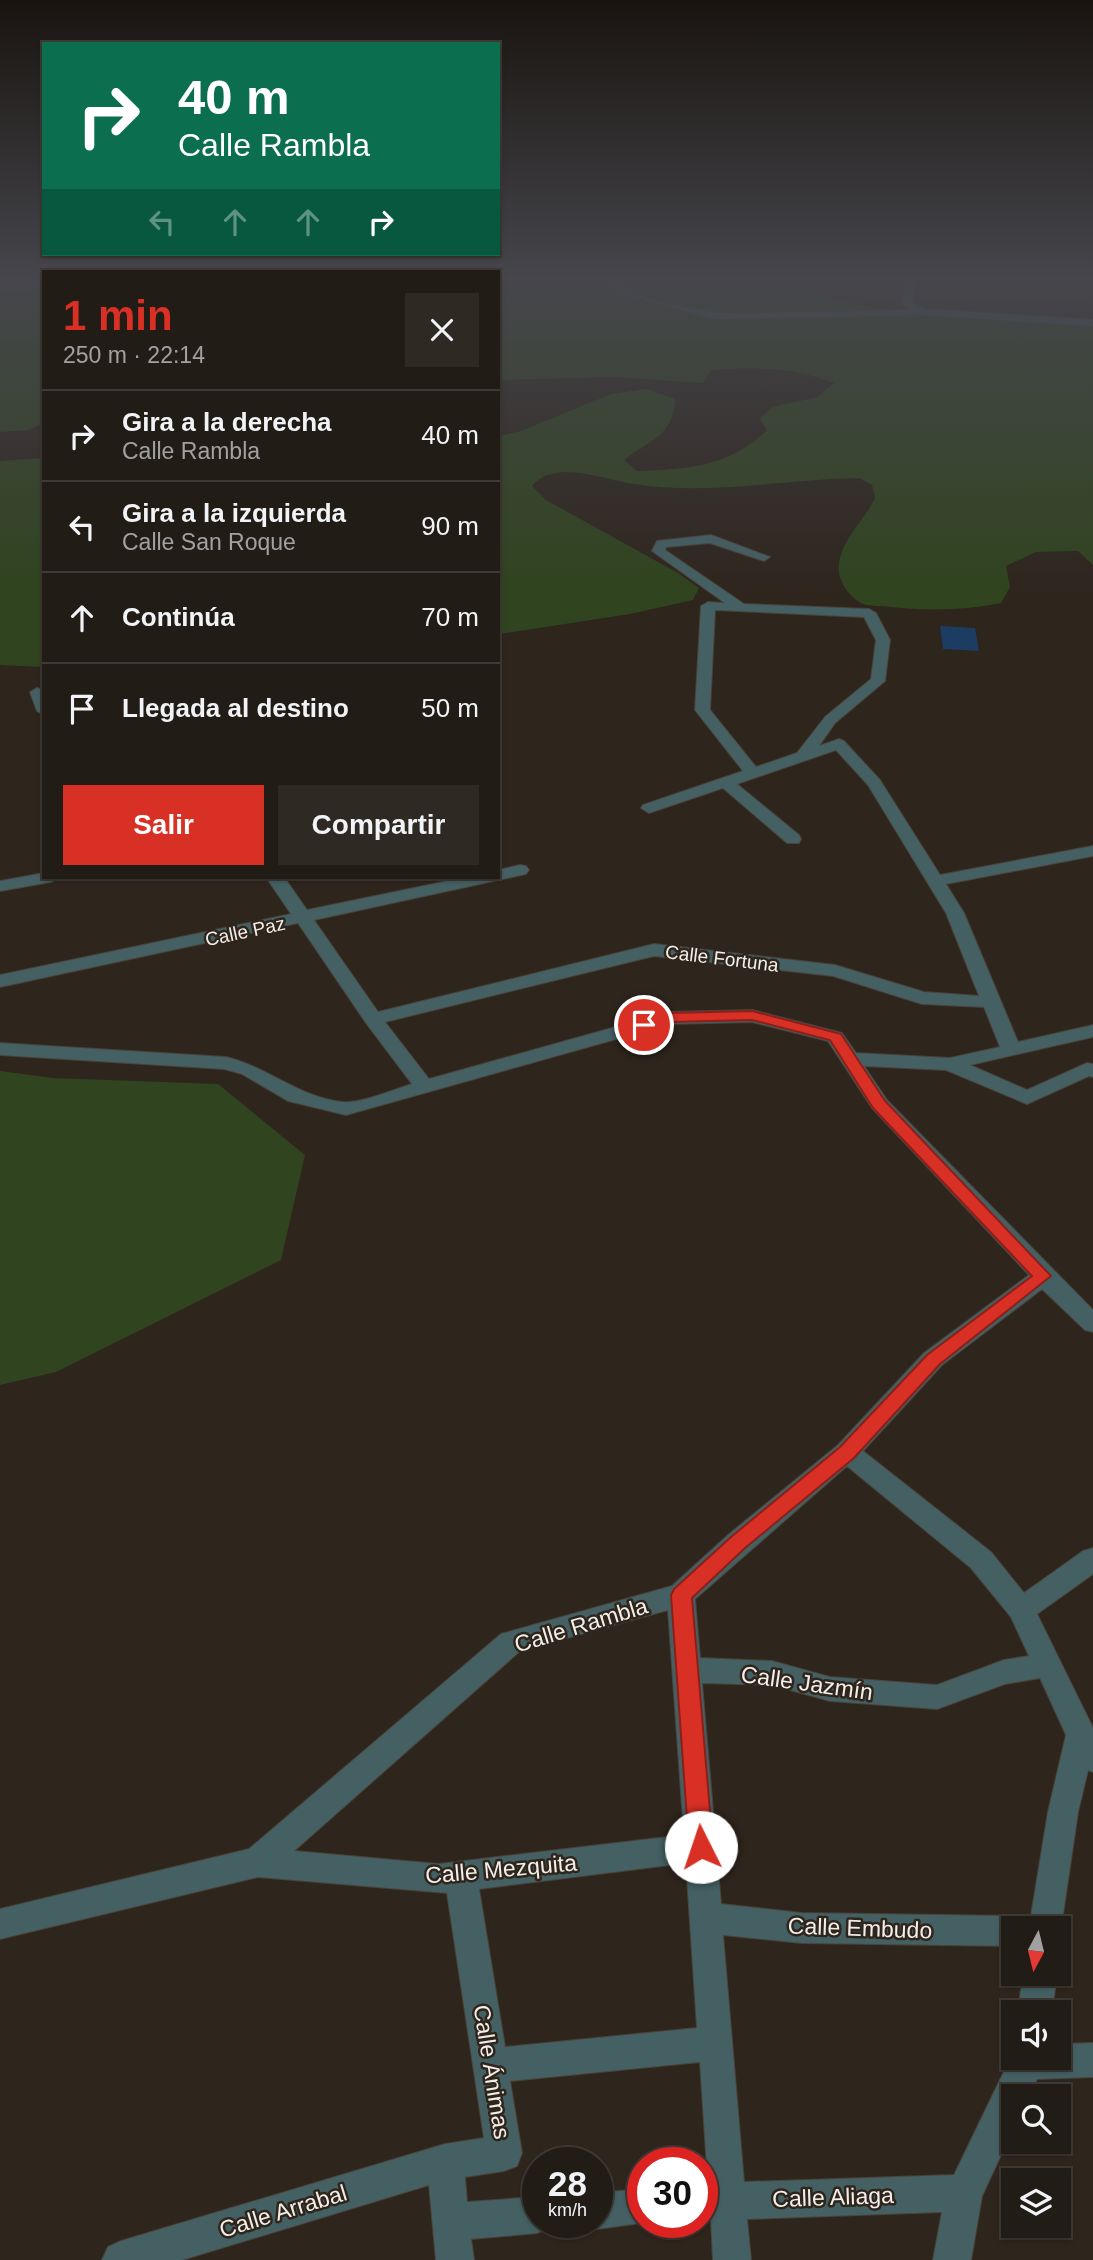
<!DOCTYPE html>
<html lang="es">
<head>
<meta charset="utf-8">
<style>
  :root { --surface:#221c16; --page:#2e2923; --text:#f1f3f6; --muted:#a2a1a1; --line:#3f3a35; --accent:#d93025 }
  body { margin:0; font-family:Helvetica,sans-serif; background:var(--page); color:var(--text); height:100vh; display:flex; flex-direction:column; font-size:26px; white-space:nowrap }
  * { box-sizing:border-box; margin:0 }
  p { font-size:23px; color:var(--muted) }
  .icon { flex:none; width:38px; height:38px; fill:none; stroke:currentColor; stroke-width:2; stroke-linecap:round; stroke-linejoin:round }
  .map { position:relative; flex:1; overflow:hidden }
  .side { position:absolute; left:42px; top:270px; width:458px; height:609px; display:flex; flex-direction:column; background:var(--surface); border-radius:0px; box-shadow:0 2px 5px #0004,0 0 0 2px var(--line) }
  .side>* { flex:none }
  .guide { position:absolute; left:42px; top:42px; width:458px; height:214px; border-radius:0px; box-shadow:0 2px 5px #0004,0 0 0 2px var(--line); background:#0b6e4f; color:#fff; overflow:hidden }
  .needle { width:46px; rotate:187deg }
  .fabs { position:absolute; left:1001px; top:1916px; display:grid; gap:14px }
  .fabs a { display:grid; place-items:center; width:70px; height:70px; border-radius:0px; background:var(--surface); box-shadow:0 2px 5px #0004,0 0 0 2px var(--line); font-size:35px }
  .speed { position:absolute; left:522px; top:2147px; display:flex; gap:14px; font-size:35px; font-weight:700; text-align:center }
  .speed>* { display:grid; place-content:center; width:91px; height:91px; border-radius:50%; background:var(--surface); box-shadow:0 2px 5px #0004,0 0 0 2px var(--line); line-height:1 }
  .speed small { font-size:18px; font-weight:400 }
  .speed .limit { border:10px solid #d22; background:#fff; color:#111 }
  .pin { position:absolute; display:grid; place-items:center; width:60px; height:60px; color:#fff; margin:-30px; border:4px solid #fff; border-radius:50%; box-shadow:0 2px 7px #0007 }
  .me { position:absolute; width:77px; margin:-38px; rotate:356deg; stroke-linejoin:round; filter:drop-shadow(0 0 5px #0008) }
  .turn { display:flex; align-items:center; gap:24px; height:147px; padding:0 21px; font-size:32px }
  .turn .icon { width:91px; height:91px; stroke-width:2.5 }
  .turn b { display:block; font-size:49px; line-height:60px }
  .lanes { display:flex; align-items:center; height:66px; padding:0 21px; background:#0003; justify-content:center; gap:35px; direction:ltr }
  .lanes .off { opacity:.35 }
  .round { display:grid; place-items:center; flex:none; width:74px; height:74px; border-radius:0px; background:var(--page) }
  .overview { display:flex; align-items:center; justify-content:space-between; height:119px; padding:0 21px }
  h1 { font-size:42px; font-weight:700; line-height:52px; color:var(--accent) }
  .primary-button { display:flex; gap:14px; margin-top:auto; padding:14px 21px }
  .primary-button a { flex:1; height:80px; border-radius:0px; background:var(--accent); color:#fff; font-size:28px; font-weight:700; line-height:80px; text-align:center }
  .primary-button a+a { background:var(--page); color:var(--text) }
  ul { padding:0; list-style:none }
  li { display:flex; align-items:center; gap:21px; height:91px; padding:0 21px; border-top:2px solid var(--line) }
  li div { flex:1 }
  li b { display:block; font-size:26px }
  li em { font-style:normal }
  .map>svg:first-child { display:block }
  .green { fill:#30441f }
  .water { fill:#1c3d61 }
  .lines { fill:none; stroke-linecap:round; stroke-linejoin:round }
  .street-casing { stroke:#4a4139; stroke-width:2 }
  .street { fill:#446063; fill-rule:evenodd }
  .route { fill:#d93025; stroke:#8d1f18; stroke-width:2 }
  .labels { text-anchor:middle; stroke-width:5; stroke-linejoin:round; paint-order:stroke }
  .street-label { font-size:19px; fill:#f4eee8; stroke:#2e251d }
  .near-street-label { font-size:23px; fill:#f4eee8; stroke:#2e251d }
</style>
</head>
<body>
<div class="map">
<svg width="1093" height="2260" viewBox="0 0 1093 2260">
  <rect width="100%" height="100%" fill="#2e251d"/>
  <g class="green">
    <polygon points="0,276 44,276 44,423 28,430 0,432"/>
    <path d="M499,276h241l53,15 127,25 173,11v238l-15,-14 -42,1 -30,14 4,21 -9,16c-40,8 -79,8 -119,3 -6,0 -16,0 -21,-3 -13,-7 -25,-25 -22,-40 5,-28 24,-40 36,-65l-3,-13 -13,-7c-75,1 -150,18 -225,6 -31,-4 -78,-26 -102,2l14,14 132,73 21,15 -6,12 -63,14 -131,20v-198l22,-5 90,-37 36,-5 28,10c-1,37 -26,41 -51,61l13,11c50,-2 93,-4 130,-41l-7,-11 12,-12 46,-10 16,-14c-39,-16 -81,-16 -123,-13l-8,13 -88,-6 -116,3z"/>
    <polygon points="44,458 44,667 0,665 0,461"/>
    <polygon points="0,1071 53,1078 218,1084 305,1155 281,1260 56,1372 0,1385"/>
  </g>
  <polygon class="water" points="940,626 975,628 979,651 943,649"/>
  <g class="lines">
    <defs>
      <g id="street">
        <polygon points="513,276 530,276 499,284 499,278"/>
        <path d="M612,276h8l-1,8c13,17 93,29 115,30l177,-4 -9,-7 6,-27h8l-4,26 12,7 169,11v6l-171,-11 -207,4 -98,-26 -6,-9z"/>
        <polygon points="44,282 44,288 0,289 0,283"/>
        <path d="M711,535l59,22 -6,4 -54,-18 -44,4 -1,3 79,54 125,5 7,4 14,27 -5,41 -50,42 -16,23 20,-7 5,2 36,39 60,95 153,-29v10l-147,28 18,29 54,129 75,-17v12l-123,28 57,25 60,-27 6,1v13l-4,-1 -62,28 -81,-34 -82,-4 23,34 206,210v22l-8,-2 -43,-41 -100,76 -79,86 128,101 33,41 59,-42 10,-3v26l-56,40 56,114v44l-5,-2 -10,42 -17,116 -2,6v-6h-30l19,-116 18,-77 -26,-57 -35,6 -68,25 -107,-8 -58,-16 -70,-2 19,221 81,9 211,3 11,4 4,8h-15v18l-211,-3 -79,-8 21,247 210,-7 59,-122v5h46v-14l34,-1v34l-56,2 -8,17h-16v33l-31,67 -11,64h-38l9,-48 -195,7 4,41h-38l-2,-40h-9v-36h6l-8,-122 -190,19 12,72 -5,13 -13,5 -39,6 2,25 70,-5v25h15l-2,6 -13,5 -66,6 3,21h-38l-7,-75 -247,75h-80l6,-13 13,-6 324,-97 39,-6 -37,-245 -189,-16 -258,62v-30l249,-60 252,-215 171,-48 56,-51 110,-90 86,-92 105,-78 -157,-167 -44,-67 -76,-19 -82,2 -324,91 -58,-14 -46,-27 -18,-5 -224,-14v-12l226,14c42,10 74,41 117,45 17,2 52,-13 69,-18l-46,-61 -68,-100 -298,64v-12l291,-61 -25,-37h18l23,33 160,-33h32v-7l21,-5 6,1 3,4 -3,4 -212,46 64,92 276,-68 181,21 89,27 55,4 -33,-83 -78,-128 -32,-35 -99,34 62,51 2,4 -2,4h-12l-64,-55 -74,25 -8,-5 2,-3 100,-34 -48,-61 6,-104 7,-4 17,1 -73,-52 5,-10zM715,610l149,7 12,23 -5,39 -46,38 -28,36 -41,14 -46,-57zM654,956l179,20 89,28 62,3 16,40 -50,11 -94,-5 -14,-20 -90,-23 -83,2 -240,67 -44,-57zM847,1466l124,102 40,49 18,39 -25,4 -67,25 -107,-8 -58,-16 -72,-3 -5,-59zM668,1610l16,225 -245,29 -145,-13 226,-200zM686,1863l11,165 -192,19 -26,-158z"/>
        <polygon points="37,688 44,691 44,715 37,711 30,692"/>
        <polygon points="44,873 44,877 60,877 51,882 0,891 0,881"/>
        <polygon points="1023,1974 1057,1974 1052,2012 1018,2012"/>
        <polygon points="642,2189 642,2222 649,2222 597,2229 584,2224 597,2222 597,2193"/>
      </g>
    </defs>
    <use href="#street" class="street-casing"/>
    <use href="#street" class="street"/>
  </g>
  <linearGradient id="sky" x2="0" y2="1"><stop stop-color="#191410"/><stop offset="0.47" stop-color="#46464c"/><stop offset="1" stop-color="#46464c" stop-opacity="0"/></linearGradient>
  <rect width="1093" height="592" fill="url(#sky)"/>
  <polygon class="route" points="752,1011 841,1034 885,1101 1051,1276 940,1364 854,1458 745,1548 692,1598 713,1847 710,1854 701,1858 693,1854 689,1847 671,1595 674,1589 731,1537 840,1447 927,1355 1032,1276 873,1108 830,1040 752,1020 670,1022 644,1029 637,1025 639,1022 669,1013"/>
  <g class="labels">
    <g class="street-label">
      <text transform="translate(245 931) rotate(-12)" y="7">Calle Paz</text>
      <text transform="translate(722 958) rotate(7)" y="7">Calle Fortuna</text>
    </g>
    <g class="near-street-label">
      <text transform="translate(581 1625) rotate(-17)" y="8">Calle Rambla</text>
      <text transform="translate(807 1683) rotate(8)" y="8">Calle Jazmín</text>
      <text transform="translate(501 1869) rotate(-5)" y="8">Calle Mezquita</text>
      <text transform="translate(860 1928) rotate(2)" y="8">Calle Embudo</text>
      <text transform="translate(492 2072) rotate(81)" y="8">Calle Ánimas</text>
      <text transform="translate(833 2197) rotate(-2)" y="8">Calle Aliaga</text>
      <text transform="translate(283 2211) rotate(-17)" y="8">Calle Arrabal</text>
    </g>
  </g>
</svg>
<div class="fabs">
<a><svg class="needle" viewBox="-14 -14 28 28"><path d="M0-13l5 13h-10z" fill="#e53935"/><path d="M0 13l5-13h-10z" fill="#a2a1a1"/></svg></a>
<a><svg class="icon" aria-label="sound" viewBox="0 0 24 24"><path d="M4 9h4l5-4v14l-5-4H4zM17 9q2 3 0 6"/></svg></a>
<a><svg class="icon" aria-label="search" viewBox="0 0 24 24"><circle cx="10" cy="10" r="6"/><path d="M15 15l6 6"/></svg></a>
<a><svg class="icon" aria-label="layers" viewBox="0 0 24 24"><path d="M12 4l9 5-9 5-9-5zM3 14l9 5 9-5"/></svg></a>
</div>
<div class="speed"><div>28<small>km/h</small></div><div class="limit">30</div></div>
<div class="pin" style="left:644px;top:1025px;background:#d93025"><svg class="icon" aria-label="arrive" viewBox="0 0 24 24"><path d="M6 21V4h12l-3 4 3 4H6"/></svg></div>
<svg class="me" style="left:701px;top:1847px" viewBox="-20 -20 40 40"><circle r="19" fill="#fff"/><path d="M0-13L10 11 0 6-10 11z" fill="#d93025"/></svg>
<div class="guide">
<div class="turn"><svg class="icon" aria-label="right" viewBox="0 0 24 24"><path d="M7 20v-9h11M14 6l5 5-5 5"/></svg><div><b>40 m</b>Calle Rambla</div></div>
<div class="lanes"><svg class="icon off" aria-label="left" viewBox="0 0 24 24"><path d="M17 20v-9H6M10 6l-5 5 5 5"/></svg><svg class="icon off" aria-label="ahead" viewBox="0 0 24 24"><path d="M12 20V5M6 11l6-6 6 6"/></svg><svg class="icon off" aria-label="ahead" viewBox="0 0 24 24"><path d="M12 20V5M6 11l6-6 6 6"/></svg><svg class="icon" aria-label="right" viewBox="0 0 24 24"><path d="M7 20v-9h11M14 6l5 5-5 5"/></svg></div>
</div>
<section class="side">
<div class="overview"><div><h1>1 min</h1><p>250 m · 22:14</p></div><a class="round"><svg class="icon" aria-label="close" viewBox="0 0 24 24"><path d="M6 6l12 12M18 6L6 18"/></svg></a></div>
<ul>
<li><svg class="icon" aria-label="right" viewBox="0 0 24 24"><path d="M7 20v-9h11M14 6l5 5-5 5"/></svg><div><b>Gira a la derecha</b><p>Calle Rambla</p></div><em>40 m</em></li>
<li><svg class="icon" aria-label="left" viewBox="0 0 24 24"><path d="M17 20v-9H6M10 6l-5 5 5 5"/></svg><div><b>Gira a la izquierda</b><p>Calle San Roque</p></div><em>90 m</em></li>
<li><svg class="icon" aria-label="ahead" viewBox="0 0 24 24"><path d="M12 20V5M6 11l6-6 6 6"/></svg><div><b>Continúa</b></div><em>70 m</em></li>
<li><svg class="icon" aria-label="arrive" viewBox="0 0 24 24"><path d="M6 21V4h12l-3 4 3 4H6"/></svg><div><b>Llegada al destino</b></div><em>50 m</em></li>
</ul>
<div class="primary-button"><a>Salir</a><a>Compartir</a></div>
</section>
</div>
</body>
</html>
